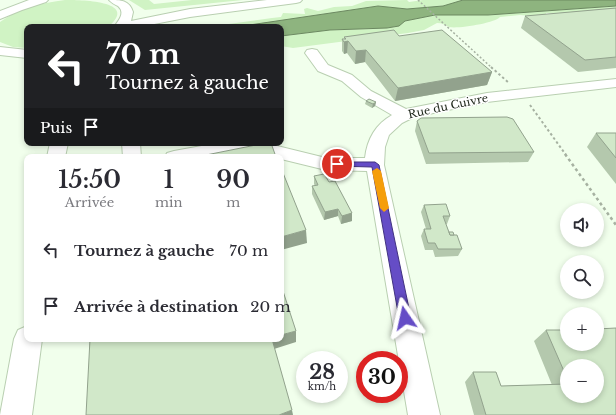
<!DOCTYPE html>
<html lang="fr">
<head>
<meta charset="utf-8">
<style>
  :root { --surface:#fff; --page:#f2f2f3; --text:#2b2b33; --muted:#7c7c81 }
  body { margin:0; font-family:"Libre Baskerville",serif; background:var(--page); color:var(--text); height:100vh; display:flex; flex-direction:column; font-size:15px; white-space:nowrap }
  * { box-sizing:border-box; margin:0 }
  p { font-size:13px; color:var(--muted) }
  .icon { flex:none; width:22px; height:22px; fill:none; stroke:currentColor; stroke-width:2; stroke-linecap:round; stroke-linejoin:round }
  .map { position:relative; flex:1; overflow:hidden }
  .sheet { position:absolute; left:24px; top:154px; width:260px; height:188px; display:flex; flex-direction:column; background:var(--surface); border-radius:8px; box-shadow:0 2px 6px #0003 }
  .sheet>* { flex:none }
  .top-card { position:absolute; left:24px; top:24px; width:260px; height:122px; border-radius:8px; box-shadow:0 2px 6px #0003; background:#202124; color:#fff; overflow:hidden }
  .buttons { position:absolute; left:560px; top:203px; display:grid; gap:8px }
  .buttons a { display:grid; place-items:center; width:44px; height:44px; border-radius:50%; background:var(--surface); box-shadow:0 2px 6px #0003; font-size:20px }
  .speed { position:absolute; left:296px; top:351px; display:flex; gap:8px; font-size:20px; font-weight:700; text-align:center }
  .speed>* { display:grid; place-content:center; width:52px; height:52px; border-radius:50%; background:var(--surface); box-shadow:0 2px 6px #0003; line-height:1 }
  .speed small { font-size:10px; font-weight:400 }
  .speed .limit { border:6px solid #d22; background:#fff; color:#111 }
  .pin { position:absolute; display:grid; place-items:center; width:34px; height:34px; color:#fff; margin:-17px; border:2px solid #fff; border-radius:50%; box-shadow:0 1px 4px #0007 }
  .me { position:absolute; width:44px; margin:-22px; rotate:349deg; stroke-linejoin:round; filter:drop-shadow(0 0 3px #0008) }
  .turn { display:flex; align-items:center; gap:14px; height:84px; padding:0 16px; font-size:18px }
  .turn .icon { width:52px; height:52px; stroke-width:2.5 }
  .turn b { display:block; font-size:28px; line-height:34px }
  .then { display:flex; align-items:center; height:38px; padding:0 16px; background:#0003; gap:8px; font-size:15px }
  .eta { display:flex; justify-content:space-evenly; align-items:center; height:68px; text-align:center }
  .eta b { font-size:24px; font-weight:600; line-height:28px }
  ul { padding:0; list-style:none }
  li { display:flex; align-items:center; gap:12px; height:56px; padding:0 16px }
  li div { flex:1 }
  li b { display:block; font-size:15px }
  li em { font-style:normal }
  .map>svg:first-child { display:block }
  .green { fill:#d0f3c4 }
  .water { fill:#8eb47f; stroke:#6c8961 }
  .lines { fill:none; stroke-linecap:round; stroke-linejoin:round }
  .minor-casing { stroke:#b9cfb1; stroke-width:2 }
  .major-casing { stroke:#b9cfb1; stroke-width:2 }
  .path-far2 { stroke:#a6b1a1; stroke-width:1.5; stroke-dasharray:2 2; stroke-linecap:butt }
  .path-far1 { stroke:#a6b1a1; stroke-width:2; stroke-dasharray:2.5 2.5; stroke-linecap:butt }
  .path { stroke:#a6b1a1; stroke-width:2.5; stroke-dasharray:3 3; stroke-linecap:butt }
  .minor { fill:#fff; fill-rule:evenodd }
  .major { fill:#fff; fill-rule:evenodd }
  .wall { fill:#b4c8ad; fill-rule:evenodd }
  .shaded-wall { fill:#92a28d }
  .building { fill:#d1e8c9; stroke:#92a28d }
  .route { fill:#654dc6; stroke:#423281 }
  .slow { fill:#f59e0b }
  .labels { text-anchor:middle; stroke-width:3; stroke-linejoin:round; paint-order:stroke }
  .street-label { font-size:11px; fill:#1e261a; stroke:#fff }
</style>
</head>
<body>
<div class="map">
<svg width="616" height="415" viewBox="0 0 616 415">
  <rect width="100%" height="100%" fill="#f1ffec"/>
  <g class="green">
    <path d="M65,0c13,0 76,0 43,27h-81v21l-14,-1 -13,-5v-20c19,-14 42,-19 65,-22z"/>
    <polygon points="129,0 149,0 154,4 192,0 243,0 145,10"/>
    <polygon points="407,0 409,2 423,0 463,0 443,6 407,9 378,6 236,27 207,27 272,18 281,17 283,13 305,14 304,9 307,8 318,11 334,7 352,6 366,1"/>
    <path d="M616,6v6l-66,1h-4v3l-5,1 -21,-2 -20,2c-5,6 -42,12 -51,10 -4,-2 -7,-4 -12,-4l-13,7 -16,3 -115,15 -12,-2v-10l49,-6 57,-2 12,-2 6,-5 30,-6h53z"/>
  </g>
  <polygon class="water" points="463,0 616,0 616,6 488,15 435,15 405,21 399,26 387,28 330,30 281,36 281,27 236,27 378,6 407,9 443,6"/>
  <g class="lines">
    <defs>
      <g id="minor">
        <path d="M312,49l5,1 11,15 24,10 19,16 35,18 81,-16 129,-14v8l-129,15 -73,15 -12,6 -13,12 -4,12 -1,18 56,250h-32l-41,-244 -41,-1 -45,-11v-2h-8l-19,-5 -26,1 -22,4h-41l2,-4 7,-2 44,-8h47l61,15h39c2,-19 11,-34 27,-43l-31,-18 -19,-16 -24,-10 -13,-18 2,-3z"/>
        <polygon points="50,143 68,143 65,157 47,157"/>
        <polygon points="122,143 140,143 141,157 123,157"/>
        <polygon points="27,326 27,339 42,339 32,415 0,415 14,339 18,330"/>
      </g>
      <g id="major">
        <polygon points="29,0 48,0 46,2 22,10 0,19 0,11"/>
        <path d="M109,0c12,0 20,0 24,12l-2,9 59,-12 77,-9h35l-2,2 -4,1 -106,14 -51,10h-25c4,-6 12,-14 4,-21 -4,-2 -6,-3 -9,-6z"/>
        <polygon points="0,47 27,50 27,58 0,55"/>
      </g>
    </defs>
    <use href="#minor" class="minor-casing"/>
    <use href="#major" class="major-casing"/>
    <polyline class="path-far2" points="418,0 492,68"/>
    <g class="path-far1">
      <polyline points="491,67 509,83"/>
      <polyline points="530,105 566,155"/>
    </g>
    <polyline class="path" points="565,154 616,225"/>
    <use href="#minor" class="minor"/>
    <use href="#major" class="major"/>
  </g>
  <g class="wall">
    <polygon points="616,8 616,68 578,72 521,28 525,16"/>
    <polygon points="399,36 492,72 487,85 395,101 365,62 355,64 347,53 344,54 342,51 342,39 344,39 344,37"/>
    <polygon points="366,101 376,102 375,106 372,108 365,104"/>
    <polygon points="417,121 534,152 528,162 426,164 415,131"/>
    <polygon points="596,133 616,133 616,184 587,147"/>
    <polygon points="314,176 329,182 352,213 352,221 341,224 338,216 324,220 312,194 312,186 315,186 314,184"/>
    <polygon points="424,205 450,216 447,224 446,224 449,232 454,235 462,249 458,256 435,257 433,250 425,250 421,236 424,229 426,229 421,212"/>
    <path d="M546,330l70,85h-142l-9,-33 8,-10 28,14 51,-1 -18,-44zM567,366l30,30h-30z"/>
  </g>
  <g class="shaded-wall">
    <polygon points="348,41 347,53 344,54 344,42"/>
    <polygon points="366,50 365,62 355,64 356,51"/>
    <polygon points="492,72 487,85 395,101 398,88"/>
    <polygon points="376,102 375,106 372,108 373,104"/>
    <polygon points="338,209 338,216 324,220 325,212"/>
    <polygon points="352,213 352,221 341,224 342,216"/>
    <polygon points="306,230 307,243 281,250 281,237"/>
    <polygon points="296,331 296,342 274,349 272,339 281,339 281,335"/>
    <polygon points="292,410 293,415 279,415"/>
  </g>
  <g class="building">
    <polygon points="616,8 616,57 585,60 525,16"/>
    <polygon points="394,30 399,36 442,30 492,72 398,88 366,50 356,51 348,41 344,42 342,39 346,39 344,37"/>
    <polygon points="369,99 376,102 373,104 366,101"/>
    <polygon points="507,117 513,119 534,152 429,153 417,121 421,118"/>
    <polygon points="596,133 616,133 616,158"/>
    <polygon points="266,143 271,143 276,157 196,157"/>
    <polygon points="281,168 306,230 281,237"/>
    <polygon points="324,174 329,182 335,181 352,213 342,216 338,209 325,212 312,186 318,185 314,176"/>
    <polygon points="446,204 450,216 443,216 450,235 457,235 462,249 438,249 435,243 428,243 424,229 431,229 424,205"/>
    <polygon points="449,232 453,232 454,235 450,235"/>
    <polygon points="281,285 296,331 281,335"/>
    <polygon points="616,328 616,415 486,415 473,372 496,372 501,386 567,384 567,396 597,396 597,366 567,366 567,378 546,330 567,330 567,344 597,344 597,329"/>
    <polygon points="90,339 272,339 292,410 279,415 86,415"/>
  </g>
  <polygon class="route" points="337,162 375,162 379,165 411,318 409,321 405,323 401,321 399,318 372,167 334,166 333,164"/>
  <polygon class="slow" points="377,168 381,171 389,208 384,212 380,208 372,171"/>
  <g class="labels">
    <g class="street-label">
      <text transform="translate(448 106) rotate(-12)" y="4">Rue du Cuivre</text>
    </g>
  </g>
</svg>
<div class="buttons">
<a><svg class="icon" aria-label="sound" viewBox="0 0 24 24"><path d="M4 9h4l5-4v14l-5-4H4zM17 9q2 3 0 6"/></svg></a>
<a><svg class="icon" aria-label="search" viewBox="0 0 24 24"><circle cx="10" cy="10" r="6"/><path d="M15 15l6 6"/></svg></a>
<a>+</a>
<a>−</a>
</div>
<div class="speed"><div>28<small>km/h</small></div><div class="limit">30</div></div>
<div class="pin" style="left:337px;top:164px;background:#d93025"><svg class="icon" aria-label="arrive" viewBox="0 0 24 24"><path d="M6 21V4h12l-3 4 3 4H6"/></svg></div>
<svg class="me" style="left:405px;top:318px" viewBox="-20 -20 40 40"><path d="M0-17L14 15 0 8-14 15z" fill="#654dc6" stroke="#fff" stroke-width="4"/></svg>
<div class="top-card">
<div class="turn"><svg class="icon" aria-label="left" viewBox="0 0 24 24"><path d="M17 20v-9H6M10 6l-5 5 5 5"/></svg><div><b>70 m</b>Tournez à gauche</div></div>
<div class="then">Puis<svg class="icon" aria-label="arrive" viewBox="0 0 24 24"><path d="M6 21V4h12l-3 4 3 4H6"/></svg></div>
</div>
<section class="sheet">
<div class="eta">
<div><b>15:50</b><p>Arrivée</p></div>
<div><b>1</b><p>min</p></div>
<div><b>90</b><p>m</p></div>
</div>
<ul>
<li><svg class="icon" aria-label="left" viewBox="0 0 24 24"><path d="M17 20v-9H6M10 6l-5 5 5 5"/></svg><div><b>Tournez à gauche</b></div><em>70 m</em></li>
<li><svg class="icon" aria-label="arrive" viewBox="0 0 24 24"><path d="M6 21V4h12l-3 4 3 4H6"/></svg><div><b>Arrivée à destination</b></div><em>20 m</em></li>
</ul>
</section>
</div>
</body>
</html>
